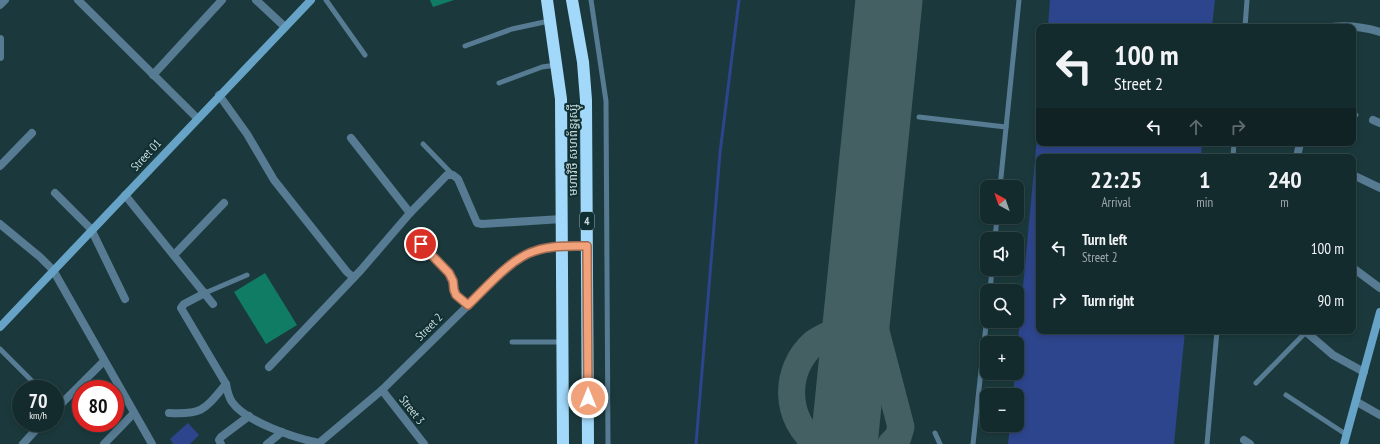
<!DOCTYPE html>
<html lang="en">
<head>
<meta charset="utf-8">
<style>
  :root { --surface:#142b2d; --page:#213739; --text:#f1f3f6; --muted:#9da7aa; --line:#334749 }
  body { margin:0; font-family:"PT Sans Narrow","Noto Sans Khmer",sans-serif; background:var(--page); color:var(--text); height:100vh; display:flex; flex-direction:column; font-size:15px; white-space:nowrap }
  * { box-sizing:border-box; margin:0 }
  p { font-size:13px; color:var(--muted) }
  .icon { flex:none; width:22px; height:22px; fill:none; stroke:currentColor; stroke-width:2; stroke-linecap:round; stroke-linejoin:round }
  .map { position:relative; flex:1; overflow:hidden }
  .side { position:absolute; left:1036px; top:154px; width:320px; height:180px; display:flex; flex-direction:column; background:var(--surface); border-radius:8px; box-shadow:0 2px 6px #0003,0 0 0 1px var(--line) }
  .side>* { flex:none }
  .hud { position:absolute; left:1036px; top:24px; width:320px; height:122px; border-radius:8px; box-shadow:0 2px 6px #0003,0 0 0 1px var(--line); background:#142b2d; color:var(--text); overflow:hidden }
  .needle { width:26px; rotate:320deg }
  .buttons { position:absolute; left:980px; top:180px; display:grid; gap:8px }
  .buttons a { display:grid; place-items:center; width:44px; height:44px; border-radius:8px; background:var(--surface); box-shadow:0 2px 6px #0003,0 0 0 1px var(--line); font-size:20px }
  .speed { position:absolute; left:12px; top:380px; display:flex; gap:8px; font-size:20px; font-weight:700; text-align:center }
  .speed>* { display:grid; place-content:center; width:52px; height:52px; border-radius:50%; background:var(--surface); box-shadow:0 2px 6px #0003,0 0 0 1px var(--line); line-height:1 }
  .speed small { font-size:10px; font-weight:400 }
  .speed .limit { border:6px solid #d22; background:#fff; color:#111 }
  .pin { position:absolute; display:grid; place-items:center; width:34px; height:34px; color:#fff; margin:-17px; border:2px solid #fff; border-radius:50%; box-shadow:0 1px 4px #0007 }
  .me { position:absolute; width:44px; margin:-22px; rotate:0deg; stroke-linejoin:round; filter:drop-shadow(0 0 3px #0008) }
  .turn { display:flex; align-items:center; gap:14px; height:84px; padding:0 12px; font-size:18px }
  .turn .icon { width:52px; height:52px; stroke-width:2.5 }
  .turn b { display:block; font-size:28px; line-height:34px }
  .lanes { display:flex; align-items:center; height:38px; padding:0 12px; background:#0003; justify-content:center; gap:20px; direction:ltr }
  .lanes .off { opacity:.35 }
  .eta { display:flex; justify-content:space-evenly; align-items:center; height:68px; text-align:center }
  .eta b { font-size:24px; font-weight:800; line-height:28px }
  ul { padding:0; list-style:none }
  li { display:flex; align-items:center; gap:12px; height:52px; padding:0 12px }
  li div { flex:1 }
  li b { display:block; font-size:15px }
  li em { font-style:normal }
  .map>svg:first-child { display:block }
  .water { fill:#2d458c }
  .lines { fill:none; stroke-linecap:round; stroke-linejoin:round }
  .stream { stroke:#2d458c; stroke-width:3 }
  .taxiway { stroke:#456062; stroke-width:27 }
  .runway { stroke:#456062; stroke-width:67 }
  .building { fill:#117c64 }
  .lane { stroke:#567b92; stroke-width:5 }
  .street { stroke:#567b92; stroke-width:8 }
  .secondary { stroke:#66a3c7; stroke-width:8 }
  .highway { stroke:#a2d9fa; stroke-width:12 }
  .route-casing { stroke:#9d6950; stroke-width:10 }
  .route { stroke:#f1a27b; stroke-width:7 }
  .labels { text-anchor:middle; stroke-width:4; stroke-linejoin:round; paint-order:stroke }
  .shield { fill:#102f32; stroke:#93a8aa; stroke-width:1 }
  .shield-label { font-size:11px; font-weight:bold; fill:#cbdcdd }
  .street-label { font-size:12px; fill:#cbdcdd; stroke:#102f32 }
</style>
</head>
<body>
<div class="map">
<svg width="1380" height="444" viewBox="0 0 1380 444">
  <rect width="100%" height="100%" fill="#1b393c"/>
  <g class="water">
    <polygon points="1050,0 1215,0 1212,27 1048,27"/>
    <polygon points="1039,117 1039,143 1202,143 1201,157 1039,157 1039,331 1185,331 1174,444 1008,444 1010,425 1017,425 1017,395 1013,395 1015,373 1017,373 1017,350"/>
    <polygon points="188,423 199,435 190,444 173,444 170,439"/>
  </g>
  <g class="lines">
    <polyline class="stream" points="696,444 720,153 739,0"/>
    <g class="taxiway">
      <polyline points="861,274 901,427 898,437 891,444"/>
      <path d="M818,444c-34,-24 -35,-74 -4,-101 9,-7 21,-9 28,-18 9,-11 13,-27 18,-39"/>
    </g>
    <polyline class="runway" points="844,444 889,0"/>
  </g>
  <g class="building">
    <polygon points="430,0 454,0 433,7"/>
    <polygon points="265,273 297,325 266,344 234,292"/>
  </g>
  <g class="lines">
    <g class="lane">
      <polyline points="326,0 365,55"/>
      <polyline points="591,0 606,101 608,444"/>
      <polyline points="1245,27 1247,0"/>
      <polyline points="465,46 512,29 549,21"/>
      <polyline points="499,83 542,67 556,65"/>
      <polyline points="1353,114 1356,115"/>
      <polyline points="919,117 1006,127"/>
      <polyline points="423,144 453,175"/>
      <polyline points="1233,157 1234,143"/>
      <polyline points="1000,187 1019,0"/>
      <polyline points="995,239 997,217"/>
      <polyline points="990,291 992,269"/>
      <polyline points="205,293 247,275"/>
      <polyline points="512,342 562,342"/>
      <polyline points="0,349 40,389"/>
      <polyline points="1256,383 1306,332"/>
      <polyline points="1286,395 1347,435"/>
      <polyline points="935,433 940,444"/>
      <polyline points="973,444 987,316"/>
      <polyline points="1207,444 1217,331"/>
    </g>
    <g class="street">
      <polyline points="78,0 197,118"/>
      <polyline points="256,0 285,27"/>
      <polyline points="0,5 5,0"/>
      <path d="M1332,27c17,-2 32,0 48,5"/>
      <polyline points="0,39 0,57"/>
      <polyline points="153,75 222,0"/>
      <polyline points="219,95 247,134 274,180 347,272 353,277"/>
      <polyline points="1373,120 1380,123"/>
      <polyline points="351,138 410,213"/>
      <polyline points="1297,157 1300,143"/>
      <polyline points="0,166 32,133"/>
      <polyline points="1353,175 1380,188"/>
      <polyline points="55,193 91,229 125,299"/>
      <polyline points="125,195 213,304"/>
      <polyline points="0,224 40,257 53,270 152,444"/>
      <polyline points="421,244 449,273 453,281 454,289 456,295 468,305"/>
      <polyline points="174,255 224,203"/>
      <polyline points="1353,268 1380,288"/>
      <path d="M205,293l-21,11 -3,4 45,76c1,6 2,12 6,18 14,20 63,36 87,41l63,-53 115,-113 20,-17 17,-9 28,-5h25"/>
      <polyline points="1305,331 1333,355 1364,372"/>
      <polyline points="269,367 361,270 410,213 447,175 453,175 458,179 477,223 482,224 562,219"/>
      <polyline points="382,390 424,444"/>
      <polyline points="1357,402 1380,415"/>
      <polyline points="55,410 104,361"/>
      <path d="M169,413c34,2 36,-4 57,-29"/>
      <polyline points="1244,440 1250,444"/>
      <polyline points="23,444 42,423"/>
      <polyline points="104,444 134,413"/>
      <polyline points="221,444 219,440 221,437 249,416"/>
      <polyline points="267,444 282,432"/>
    </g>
    <g class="secondary">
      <polyline points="0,327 311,0"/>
      <polyline points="1344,444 1380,312"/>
    </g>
    <g class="highway">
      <polyline points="547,0 561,99 563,444"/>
      <polyline points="572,0 583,62 586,100 588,444"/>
    </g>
  </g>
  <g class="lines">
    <defs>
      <path id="route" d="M421,244l28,29 4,8 1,9 2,5 12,10c18,-17 43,-47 67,-54 17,-6 35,-5 52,-5l1,152"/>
    </defs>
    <use href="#route" class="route-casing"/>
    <use href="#route" class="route"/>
  </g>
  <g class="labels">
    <rect class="shield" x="580" y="212" width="14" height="18" rx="3"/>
    <g class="shield-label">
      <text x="587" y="225">4</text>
    </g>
    <g class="street-label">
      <text transform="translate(573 150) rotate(-90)" y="4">មហាវិថី សហព័ន្ធរុស្ស៊ី</text>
      <text transform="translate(146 155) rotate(-47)" y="4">Street 01</text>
      <text transform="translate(429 327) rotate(-45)" y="4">Street 2</text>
      <text transform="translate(412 410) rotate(52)" y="4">Street 3</text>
    </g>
  </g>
</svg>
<div class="buttons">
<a><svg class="needle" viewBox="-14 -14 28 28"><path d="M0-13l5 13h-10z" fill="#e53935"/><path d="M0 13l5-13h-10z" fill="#9da7aa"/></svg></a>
<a><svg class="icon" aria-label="sound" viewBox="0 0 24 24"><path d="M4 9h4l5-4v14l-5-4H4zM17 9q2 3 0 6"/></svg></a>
<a><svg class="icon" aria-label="search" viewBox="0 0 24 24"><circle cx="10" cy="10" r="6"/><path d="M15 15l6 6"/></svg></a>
<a>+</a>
<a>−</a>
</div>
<div class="speed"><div>70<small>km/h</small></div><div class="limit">80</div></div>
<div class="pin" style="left:421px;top:244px;background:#d93025"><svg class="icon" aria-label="arrive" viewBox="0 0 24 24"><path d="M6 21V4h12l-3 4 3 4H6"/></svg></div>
<svg class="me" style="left:588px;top:398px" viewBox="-20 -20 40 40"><circle r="17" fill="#f1a27b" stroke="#fff" stroke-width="3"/><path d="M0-11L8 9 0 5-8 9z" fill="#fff"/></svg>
<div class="hud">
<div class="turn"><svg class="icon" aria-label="left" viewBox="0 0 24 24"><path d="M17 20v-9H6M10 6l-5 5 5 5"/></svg><div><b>100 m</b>Street 2</div></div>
<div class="lanes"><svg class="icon" aria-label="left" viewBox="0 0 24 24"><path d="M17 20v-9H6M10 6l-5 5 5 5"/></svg><svg class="icon off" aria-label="ahead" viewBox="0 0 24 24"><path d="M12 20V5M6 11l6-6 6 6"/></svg><svg class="icon off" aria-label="right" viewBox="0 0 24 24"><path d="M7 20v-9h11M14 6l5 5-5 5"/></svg></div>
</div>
<section class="side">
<div class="eta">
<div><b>22:25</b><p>Arrival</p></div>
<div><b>1</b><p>min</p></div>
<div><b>240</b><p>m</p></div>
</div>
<ul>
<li><svg class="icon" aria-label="left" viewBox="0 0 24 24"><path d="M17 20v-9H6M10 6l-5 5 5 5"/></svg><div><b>Turn left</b><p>Street 2</p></div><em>100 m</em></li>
<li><svg class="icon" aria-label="right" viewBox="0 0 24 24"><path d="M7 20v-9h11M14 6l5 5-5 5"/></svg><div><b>Turn right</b></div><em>90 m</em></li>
</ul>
</section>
</div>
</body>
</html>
